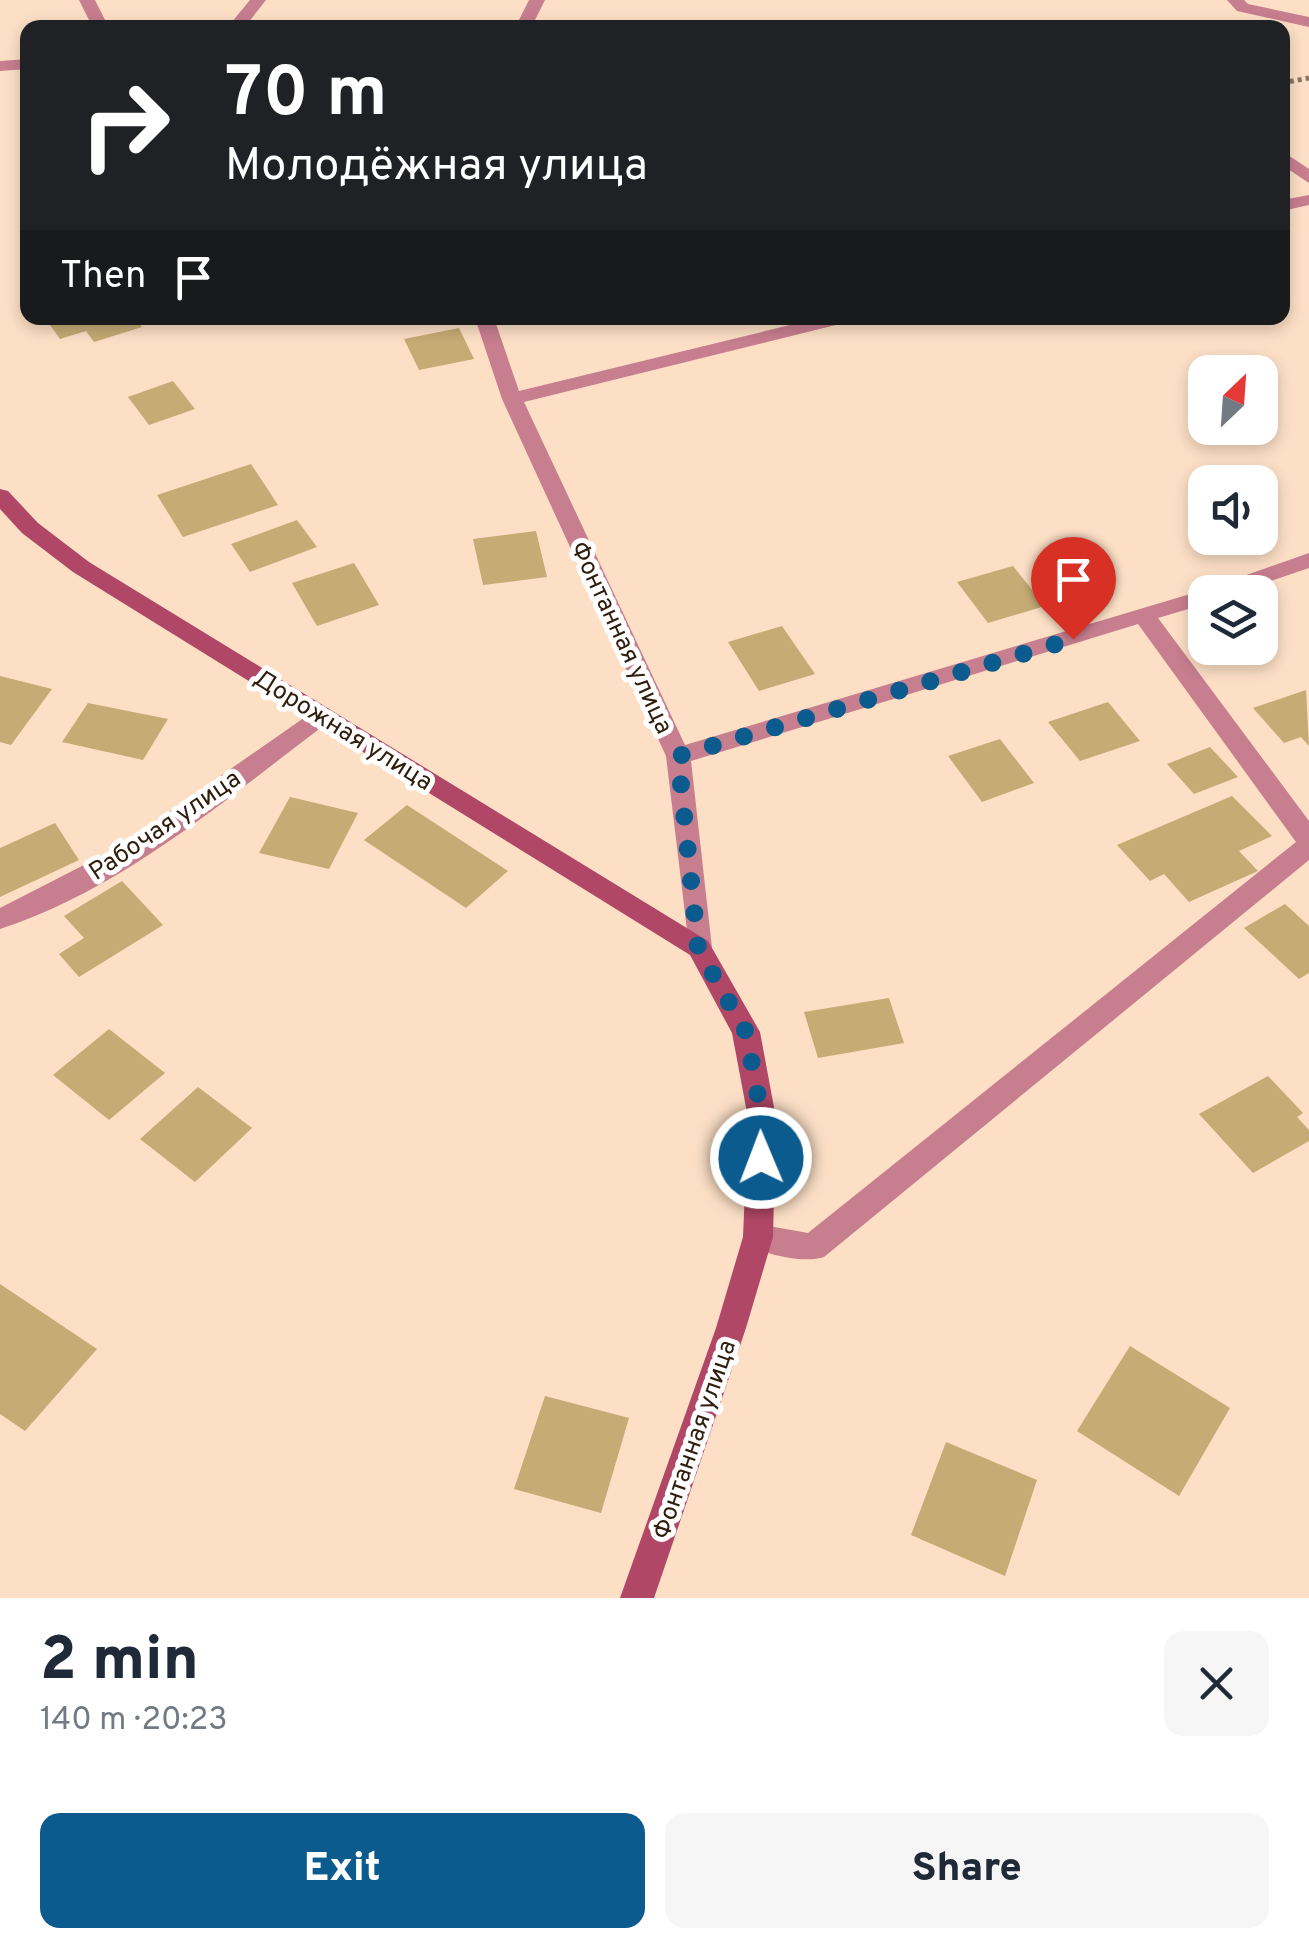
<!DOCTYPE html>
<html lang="en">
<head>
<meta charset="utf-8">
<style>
  :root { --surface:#fff; --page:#f6f6f7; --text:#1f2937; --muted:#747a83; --accent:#0b5b8e }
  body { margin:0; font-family:Overpass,sans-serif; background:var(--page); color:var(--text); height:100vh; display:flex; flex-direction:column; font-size:38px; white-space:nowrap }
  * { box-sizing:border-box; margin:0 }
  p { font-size:32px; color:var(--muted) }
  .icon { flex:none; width:55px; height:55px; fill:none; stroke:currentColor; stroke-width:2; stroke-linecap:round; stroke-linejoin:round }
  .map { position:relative; height:1598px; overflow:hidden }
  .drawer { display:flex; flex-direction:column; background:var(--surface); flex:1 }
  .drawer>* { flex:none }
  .top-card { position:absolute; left:20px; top:20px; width:1270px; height:305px; border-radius:20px; box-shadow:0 5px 15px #0003; background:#202124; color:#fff; overflow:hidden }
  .needle { width:65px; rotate:25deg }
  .buttons { position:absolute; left:1188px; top:355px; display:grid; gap:20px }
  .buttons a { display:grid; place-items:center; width:90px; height:90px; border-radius:20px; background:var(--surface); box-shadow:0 5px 15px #0003; font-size:50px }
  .pin { position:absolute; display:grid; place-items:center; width:85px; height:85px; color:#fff; margin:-102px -42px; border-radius:50% 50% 50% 0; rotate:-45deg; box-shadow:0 0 10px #0007 }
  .pin .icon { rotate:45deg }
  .me { position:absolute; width:110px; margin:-55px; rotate:359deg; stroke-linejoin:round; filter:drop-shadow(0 0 8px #0008) }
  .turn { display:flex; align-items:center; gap:35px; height:210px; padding:0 40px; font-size:45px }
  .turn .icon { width:130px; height:130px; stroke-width:2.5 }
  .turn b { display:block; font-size:70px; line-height:85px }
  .then { display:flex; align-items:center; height:95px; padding:0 40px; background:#0003; gap:20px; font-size:38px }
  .round { display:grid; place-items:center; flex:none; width:105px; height:105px; border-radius:20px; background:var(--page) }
  .headline { display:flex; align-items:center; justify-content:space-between; height:170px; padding:0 40px }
  h1 { font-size:60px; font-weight:800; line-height:75px }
  .button { display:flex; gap:20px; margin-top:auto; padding:20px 40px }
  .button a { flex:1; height:115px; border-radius:20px; background:var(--accent); color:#fff; font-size:40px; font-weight:800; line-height:115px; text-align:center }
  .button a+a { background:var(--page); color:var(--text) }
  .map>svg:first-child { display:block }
  .building { fill:#c6ab75 }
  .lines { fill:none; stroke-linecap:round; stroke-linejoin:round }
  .path { stroke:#8c7560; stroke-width:5; stroke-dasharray:4 4; stroke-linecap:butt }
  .lane { fill:#c77e8f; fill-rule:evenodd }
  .street { fill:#c77e8f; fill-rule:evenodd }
  .secondary { fill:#b14767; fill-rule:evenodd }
  .route { stroke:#0b5b8e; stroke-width:18; stroke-dasharray:0 32.4 }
  .labels { text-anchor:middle; stroke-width:10; stroke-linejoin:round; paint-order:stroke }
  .street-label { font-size:25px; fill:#2f1e0d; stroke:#fff }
</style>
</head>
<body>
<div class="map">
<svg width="1309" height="1598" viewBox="0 0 1309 1598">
  <rect width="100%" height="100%" fill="#fcdfc5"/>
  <g class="building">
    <polygon points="45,318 135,318 142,327 94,342 86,331 60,339"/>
    <polygon points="459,328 474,359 419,370 404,339"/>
    <polygon points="173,381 195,409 149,425 128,397"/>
    <polygon points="251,464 278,505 183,537 157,495"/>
    <polygon points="297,520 317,547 250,572 231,544"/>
    <polygon points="536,531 547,577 483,585 473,539"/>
    <polygon points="354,563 379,605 317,626 292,583"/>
    <polygon points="1013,566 1045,606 988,623 957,582"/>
    <polygon points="782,626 815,674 759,691 728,642"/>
    <polygon points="0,676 52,689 11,745 0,742"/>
    <polygon points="1306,690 1309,746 1301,737 1284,743 1253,708"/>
    <polygon points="1108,702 1140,741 1080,761 1048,722"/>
    <polygon points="88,703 168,719 143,760 62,742"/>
    <polygon points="1000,739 1034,783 982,802 948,756"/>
    <polygon points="1210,747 1238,777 1194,794 1167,764"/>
    <polygon points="1232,796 1272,836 1239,851 1258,871 1189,902 1164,874 1150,881 1117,845"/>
    <polygon points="290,797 358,813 329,869 259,853"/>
    <polygon points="407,805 508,871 466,908 364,840"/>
    <polygon points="55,823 79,860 0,897 0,848"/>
    <polygon points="122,881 163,925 79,977 59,954 84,938 64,916"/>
    <polygon points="1285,904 1309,926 1309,973 1299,979 1244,928"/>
    <polygon points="889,998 904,1043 818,1058 804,1012"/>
    <polygon points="109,1029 165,1073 109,1120 53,1075"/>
    <polygon points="1268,1076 1303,1113 1297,1117 1309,1130 1309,1141 1253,1173 1199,1114"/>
    <polygon points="198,1087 252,1128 195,1182 140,1139"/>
    <polygon points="0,1284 97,1349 25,1431 0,1414"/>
    <polygon points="1130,1346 1230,1408 1179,1496 1077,1431"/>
    <polygon points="545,1396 629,1418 601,1513 514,1489"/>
    <polygon points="946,1442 1037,1480 1005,1576 911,1535"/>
  </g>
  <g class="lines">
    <polyline class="path" points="1282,83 1309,78"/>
    <g class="lane">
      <polygon points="1227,0 1244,0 1248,4 1309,17 1309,27 1237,11"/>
      <polygon points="1282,151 1309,169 1309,183 1282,165"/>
    </g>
    <g class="street">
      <polygon points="79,0 95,0 109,28 93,28"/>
      <polygon points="250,0 266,0 244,28 227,28"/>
      <polygon points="529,0 545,0 531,28 515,28"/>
      <polygon points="28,59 28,69 0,71 0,61"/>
      <polygon points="1309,195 1309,205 1282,211 1282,200"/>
      <path d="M475,318h19l25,73 300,-73h32l-3,4 -324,80 161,343 522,-156 102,-36v15l-71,24h-33v12l-47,14 151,203v39l-485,397c-21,7 -56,-3 -77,-11l-4,-9 4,-9 11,-4 50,9 488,-391 -158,-218 -447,137 21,187 -4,7 -9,4 -9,-4 -24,-199 -164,-357z"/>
      <path d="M321,706l9,3 3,6 -3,6c-102,76 -207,168 -330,208v-21l117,-60z"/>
    </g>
    <polygon class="secondary" points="0,489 8,491 38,523 89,562 708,941 760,1032 776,1118 773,1237 746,1328 654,1598 620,1598 716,1328 743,1237 748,1118 732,1033 690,955 73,572 22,533 0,509"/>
  </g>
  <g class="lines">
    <polyline class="route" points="761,1158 762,1118 746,1032 698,948 678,756 1073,639"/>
  </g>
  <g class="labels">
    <g class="street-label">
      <text transform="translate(623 637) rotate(65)" y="9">Фонтанная улица</text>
      <text transform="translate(344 729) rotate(32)" y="9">Дорожная улица</text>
      <text transform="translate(164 824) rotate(-34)" y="9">Рабочая улица</text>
      <text transform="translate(693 1439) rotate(-71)" y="9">Фонтанная улица</text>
    </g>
  </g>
</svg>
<div class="buttons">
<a><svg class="needle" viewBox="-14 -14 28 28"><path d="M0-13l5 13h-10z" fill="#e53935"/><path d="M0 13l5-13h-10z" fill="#747a83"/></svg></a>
<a><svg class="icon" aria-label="sound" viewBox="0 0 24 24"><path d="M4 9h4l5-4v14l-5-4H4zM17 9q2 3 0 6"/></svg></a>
<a><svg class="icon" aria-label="layers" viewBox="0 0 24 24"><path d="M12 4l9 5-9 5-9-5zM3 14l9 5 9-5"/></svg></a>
</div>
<div class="pin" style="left:1073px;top:639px;background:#d93025"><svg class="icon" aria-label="arrive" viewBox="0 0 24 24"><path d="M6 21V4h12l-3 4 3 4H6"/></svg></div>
<svg class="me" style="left:761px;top:1158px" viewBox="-20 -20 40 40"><circle r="17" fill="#0b5b8e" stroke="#fff" stroke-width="3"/><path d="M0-11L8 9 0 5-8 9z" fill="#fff"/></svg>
<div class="top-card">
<div class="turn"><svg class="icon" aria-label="right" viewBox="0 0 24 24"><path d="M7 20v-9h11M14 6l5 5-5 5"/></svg><div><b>70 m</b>Молодёжная улица</div></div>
<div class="then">Then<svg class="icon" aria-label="arrive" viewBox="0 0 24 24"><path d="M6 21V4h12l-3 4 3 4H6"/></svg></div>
</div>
</div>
<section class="drawer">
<div class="headline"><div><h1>2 min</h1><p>140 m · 20:23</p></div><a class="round"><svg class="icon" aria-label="close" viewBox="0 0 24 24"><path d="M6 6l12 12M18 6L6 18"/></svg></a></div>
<div class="button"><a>Exit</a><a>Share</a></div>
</section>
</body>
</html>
